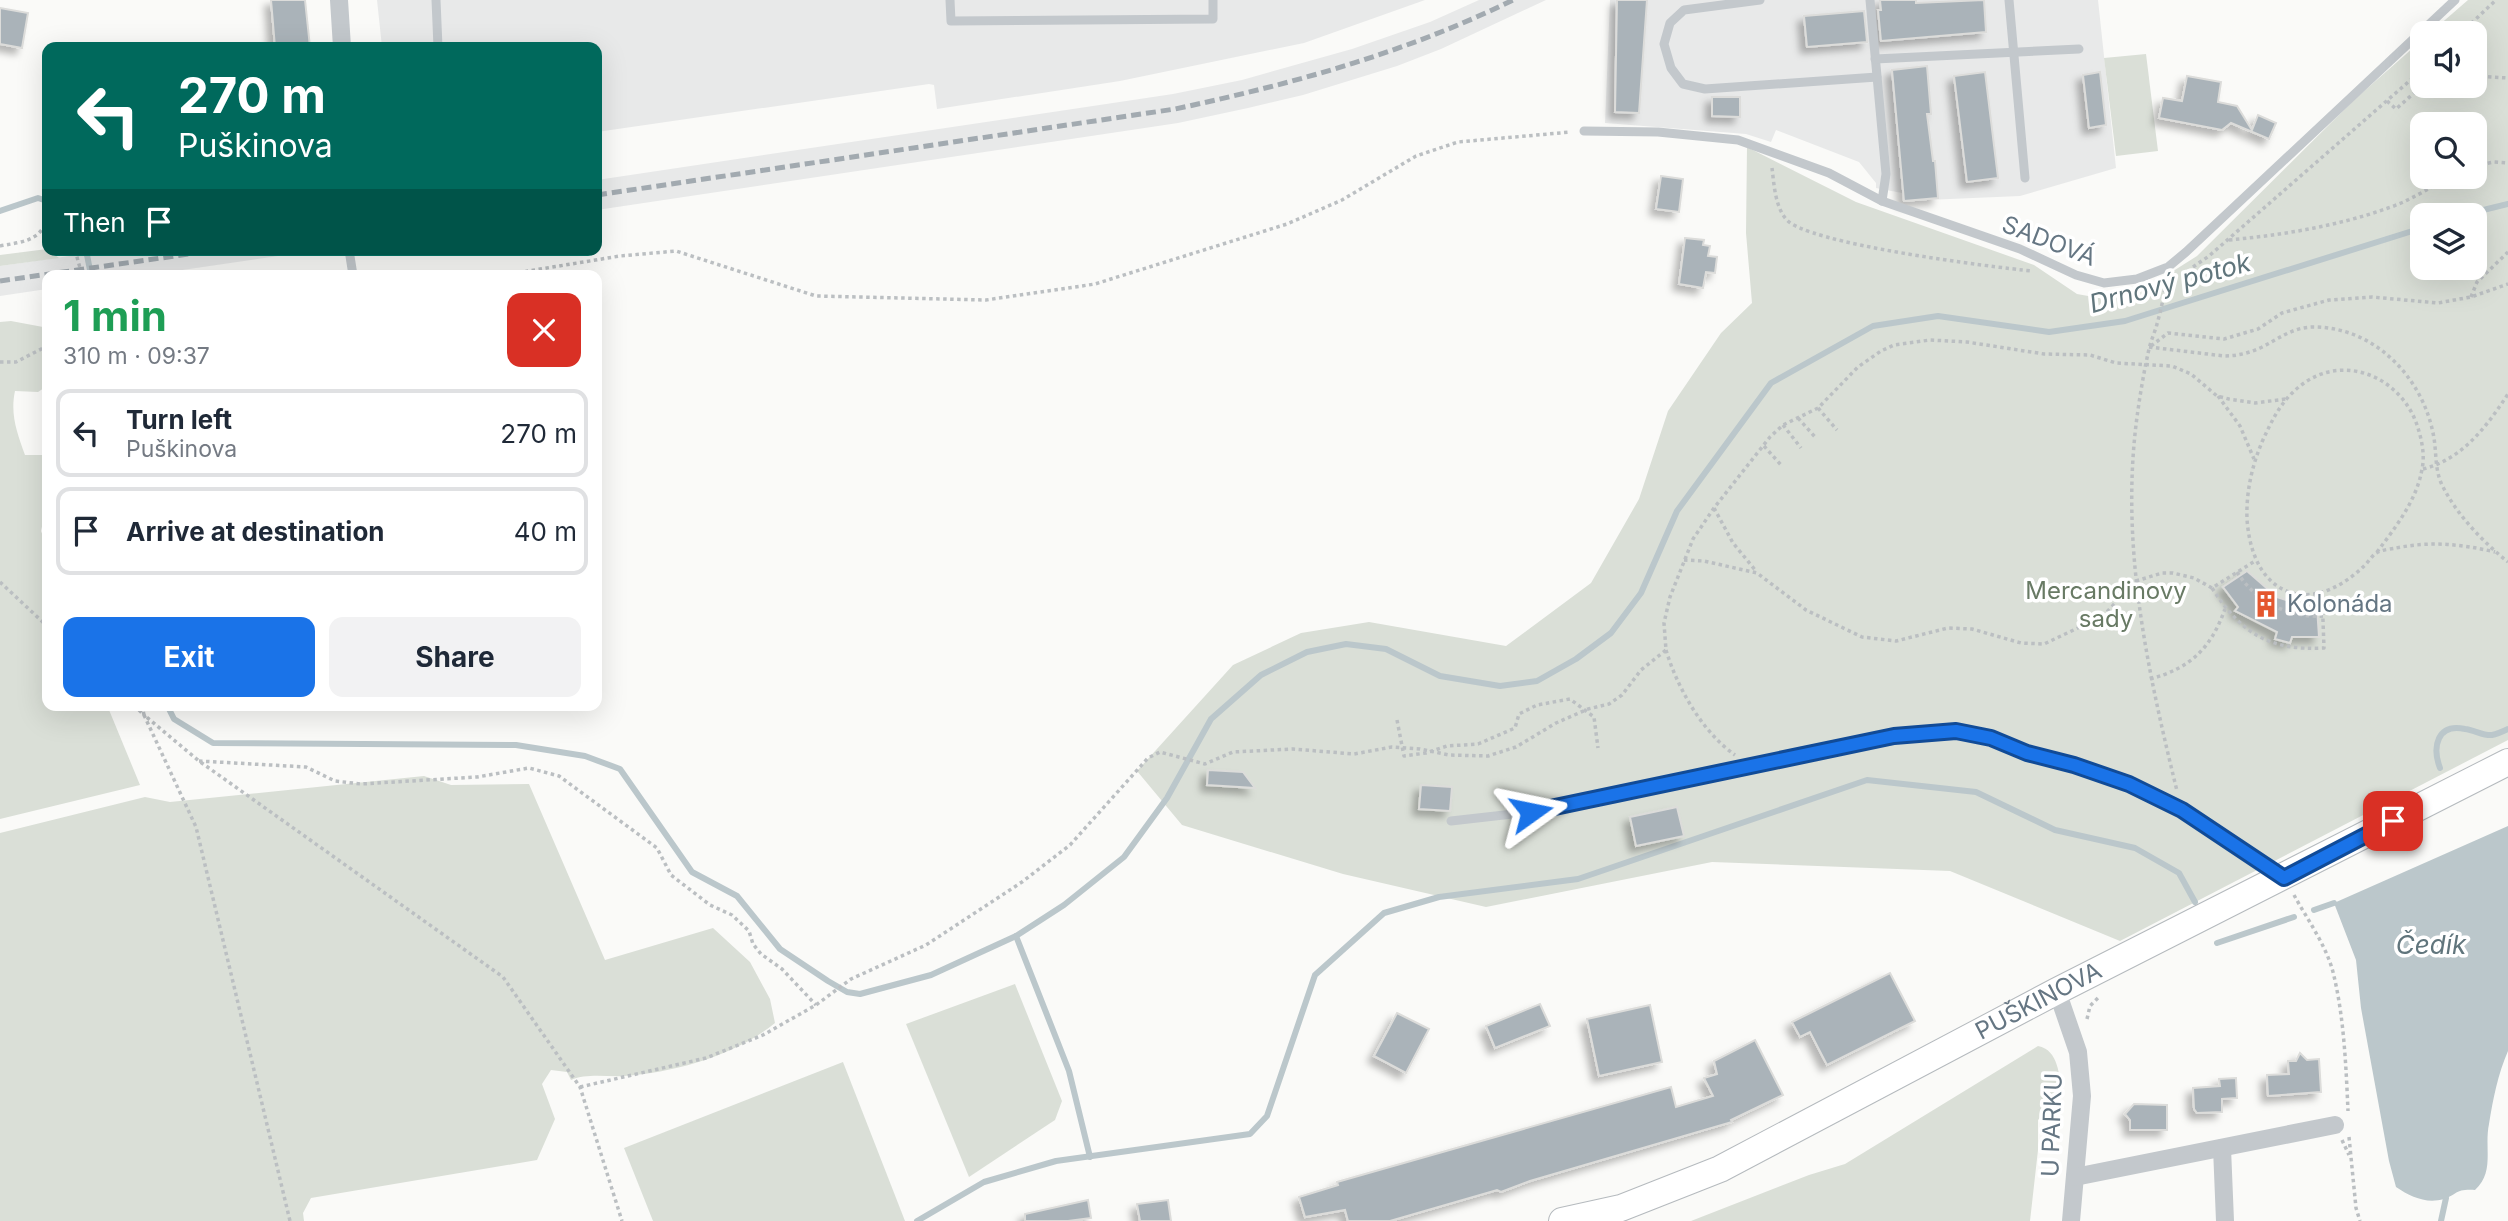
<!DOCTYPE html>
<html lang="en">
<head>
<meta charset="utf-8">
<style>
  :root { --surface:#fff; --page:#f2f2f3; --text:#1f2937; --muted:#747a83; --line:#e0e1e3; --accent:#1a73e8 }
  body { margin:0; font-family:Inter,sans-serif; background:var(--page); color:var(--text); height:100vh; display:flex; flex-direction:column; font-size:26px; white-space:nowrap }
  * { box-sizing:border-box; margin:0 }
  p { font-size:23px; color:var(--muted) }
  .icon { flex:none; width:38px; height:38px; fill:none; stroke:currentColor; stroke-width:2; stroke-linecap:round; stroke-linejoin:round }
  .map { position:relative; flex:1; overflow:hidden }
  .panel { position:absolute; left:42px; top:270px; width:560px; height:441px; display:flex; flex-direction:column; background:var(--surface); border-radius:14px; box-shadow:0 7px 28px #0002 }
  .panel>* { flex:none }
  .banner { position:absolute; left:42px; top:42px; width:560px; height:214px; border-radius:14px; box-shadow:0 7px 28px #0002; background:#00695c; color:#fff; overflow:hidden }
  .fabs { position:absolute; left:2410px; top:21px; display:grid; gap:14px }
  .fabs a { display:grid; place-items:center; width:77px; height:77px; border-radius:14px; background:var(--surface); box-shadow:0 7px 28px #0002; font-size:35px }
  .pin { position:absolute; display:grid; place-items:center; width:60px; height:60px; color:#fff; margin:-30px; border-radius:14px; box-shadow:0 4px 10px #0006 }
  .me { position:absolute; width:77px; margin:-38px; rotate:78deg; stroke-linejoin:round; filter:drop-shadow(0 0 5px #0008) }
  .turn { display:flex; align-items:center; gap:24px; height:147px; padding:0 21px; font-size:32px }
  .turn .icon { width:91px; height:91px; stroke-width:2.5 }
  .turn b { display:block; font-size:49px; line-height:60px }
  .then { display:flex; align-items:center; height:66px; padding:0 21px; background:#0003; gap:14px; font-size:26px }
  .round { display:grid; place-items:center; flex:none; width:74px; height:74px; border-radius:14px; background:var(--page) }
  .overview { display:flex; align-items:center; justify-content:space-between; height:119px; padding:0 21px }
  h1 { font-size:42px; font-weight:700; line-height:52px; color:#1e9e55 }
  .action { display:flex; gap:14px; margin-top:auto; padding:14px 21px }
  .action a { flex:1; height:80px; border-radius:14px; background:var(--accent); color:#fff; font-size:28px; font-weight:700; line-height:80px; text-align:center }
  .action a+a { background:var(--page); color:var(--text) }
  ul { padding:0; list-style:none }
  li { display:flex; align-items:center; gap:21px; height:88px; margin:0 14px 10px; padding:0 7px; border:4px solid var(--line); border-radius:14px }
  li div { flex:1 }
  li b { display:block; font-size:26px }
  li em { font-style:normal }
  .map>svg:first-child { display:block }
  .built { fill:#e8e9e9 }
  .green { fill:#dadfd7; fill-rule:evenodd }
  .water { fill:#bbc7cb }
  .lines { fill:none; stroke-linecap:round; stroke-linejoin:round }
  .stream { stroke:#bbc7cb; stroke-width:6 }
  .building { fill:#aab3b9; stroke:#dcdcda; stroke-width:2; filter:url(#shadow) }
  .primary-casing { stroke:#b5babe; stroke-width:28 }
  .path { stroke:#bbbfc2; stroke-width:3.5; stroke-dasharray:3.5 3.5; stroke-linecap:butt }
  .lane { stroke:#c3c8cc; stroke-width:9 }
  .street { stroke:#c3c8cc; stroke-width:18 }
  .primary { stroke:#fff; stroke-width:26 }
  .rail { stroke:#a2aab0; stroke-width:5; stroke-dasharray:10 5; stroke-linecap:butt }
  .path-bridge { stroke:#bbbfc2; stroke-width:3.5; stroke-dasharray:3.5 3.5; stroke-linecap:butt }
  .route-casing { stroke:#114b97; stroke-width:18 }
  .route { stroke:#1a73e8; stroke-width:12 }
  .labels { text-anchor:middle; stroke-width:7; stroke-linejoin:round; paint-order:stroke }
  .street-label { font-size:24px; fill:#657683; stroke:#fff }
  .park-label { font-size:24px; fill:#687a64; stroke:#fff }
  .poi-label { font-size:24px; fill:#657683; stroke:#fff; text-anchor:start }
  .water-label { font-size:26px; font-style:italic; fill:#60757c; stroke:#fff }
</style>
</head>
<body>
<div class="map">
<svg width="2508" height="1221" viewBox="0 0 2508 1221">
  <defs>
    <filter id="shadow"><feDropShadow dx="-6" dy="6" stdDeviation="3.5" flood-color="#0004"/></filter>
  </defs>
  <rect width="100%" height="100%" fill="#fafaf8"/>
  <g class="built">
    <polygon points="377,0 1425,0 1304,43 1120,81 937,109 934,85 929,84 597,132 597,47 382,47"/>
    <polygon points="1479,0 1546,0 1441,49 1397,66 1303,95 1248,108 1178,123 597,210 597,180 1173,94 1242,80 1352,49 1430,22"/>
    <polygon points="1610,0 2098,0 2116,168 2020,196 1903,201 1902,193 1876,188 1876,183 1859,162 1776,130 1771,142 1746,134 1605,123"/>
    <polygon points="111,250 319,250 148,275 47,275 47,289 0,296 0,266"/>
  </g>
  <g class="green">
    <path d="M2468,0h40v740l-388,201 -170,-70 -238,-9 -226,45 -143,-33 -161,-49 -45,-54 96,-106 68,-32 68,-11 137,24 85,-63 48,-84 29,-88 53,-78 31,-30 -6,-70 1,-86 109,55 178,63 43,29 28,5 35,-7 57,-36 157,-156 68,-60v46h52v-53h-44zM2422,124h52v53h-52zM2422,215h52v53h-52z"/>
    <polygon points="2146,54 2158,151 2116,156 2104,58"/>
    <polygon points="47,249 59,258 0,266 0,255"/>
    <path d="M11,321l32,6 4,7v52l-9,6 -23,-1c-5,23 2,42 10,64h20l2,3v47l-6,26 6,16v158h60l33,80 -140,34v-497z"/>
    <path d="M424,776l27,9 78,-1 76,176 108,-32 37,34 20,37 5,24c-41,33 -99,49 -151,53 -17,1 -37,-3 -53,4l-4,-8 -16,-2 -9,14 13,35 -18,41 -226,38 -8,15 1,8h-304v-388l145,-36 25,5z"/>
    <polygon points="1015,984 1062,1101 1055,1120 969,1177 906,1024"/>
    <path d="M2038,1046c21,4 21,30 24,47l-24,27v30l-8,71h-339l118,-46 36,-11z"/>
    <polygon points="843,1062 905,1221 653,1221 624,1148"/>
  </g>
  <path class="water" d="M2508,826v225c-10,23 -15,48 -19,73 -5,24 6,48 -14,66 -21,-1 -16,4 -31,9 -18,5 -33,-2 -48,-12l-7,-26 -28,-153 -5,-48 -22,-57z"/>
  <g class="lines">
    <g class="stream">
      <polyline points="0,211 38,198 47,201"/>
      <polyline points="2463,215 2508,204"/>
      <polyline points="86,250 91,275"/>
      <polyline points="167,705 174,719 213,743 516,745 585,756 620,769 692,872 737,896 780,949 828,981 847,992 860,994 931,975 1016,936 1064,905 1124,857 1167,798 1211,719 1261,675 1307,652 1346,644 1386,649 1440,676 1500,686 1537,681 1576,659 1611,633 1641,593 1677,511 1771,383 1873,326 1938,316 2049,332 2125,321 2422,228"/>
      <path d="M2440,768c-8,-21 -3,-45 25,-39 9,1 19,7 27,6 6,-1 12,-4 16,-6"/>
      <polyline points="2314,910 2334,903"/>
      <polyline points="1016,936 1069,1071 1090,1157"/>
      <polyline points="2217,943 2294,917"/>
      <polyline points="917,1221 984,1182 1056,1161 1250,1134 1267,1116 1315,975 1384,913 1439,897 1578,879 1867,780 1976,792 2055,830 2135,848 2179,873 2195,902"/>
      <polyline points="2441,1221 2446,1198"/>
    </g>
  </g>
  <g class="building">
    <polygon points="271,0 305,0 310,47 275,47"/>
    <polygon points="1617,0 1647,0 1639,113 1615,112"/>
    <polygon points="1880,0 1916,0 1916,3 1984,0 1986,32 1881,41 1878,10 1881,10"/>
    <polygon points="0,8 28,13 22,48 0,44"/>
    <polygon points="1864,11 1867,42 1807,47 1804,16"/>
    <polygon points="1927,66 1931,114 1927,114 1933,161 1935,161 1938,198 1904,201 1892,70"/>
    <polygon points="1985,72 1998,178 1967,182 1954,76"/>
    <polygon points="2100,72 2106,125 2089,128 2083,75"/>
    <polygon points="2187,76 2221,82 2218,102 2237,106 2252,130 2258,115 2276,123 2269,139 2231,123 2222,130 2159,118 2163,98 2182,101"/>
    <polygon points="1712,97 1740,97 1740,117 1712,116"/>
    <polygon points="1661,176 1683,179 1679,212 1656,209"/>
    <polygon points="1685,238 1704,240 1703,245 1710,246 1708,256 1717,257 1715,273 1706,272 1703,288 1679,284"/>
    <polygon points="2247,571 2277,597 2302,605 2317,607 2319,637 2292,637 2290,643 2275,639 2277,632 2235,611 2238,607 2223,587"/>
    <polygon points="1208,770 1243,772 1255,788 1207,785"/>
    <polygon points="1421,785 1452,787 1450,811 1419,809"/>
    <polygon points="1677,807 1684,836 1636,846 1630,817"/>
    <polygon points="1890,973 1915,1021 1827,1065 1810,1032 1800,1037 1792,1022"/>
    <polygon points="1540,1004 1550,1026 1495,1048 1486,1026"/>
    <polygon points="1650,1005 1662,1062 1599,1076 1587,1019"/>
    <polygon points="1397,1013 1429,1029 1406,1073 1374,1056"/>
    <polygon points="1755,1040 1783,1095 1731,1120 1732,1122 1530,1181 1501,1192 1497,1190 1390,1221 1348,1221 1345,1210 1305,1217 1299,1197 1338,1185 1337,1182 1671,1087 1676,1107 1713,1096 1704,1078 1717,1074 1714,1061"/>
    <polygon points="2300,1053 2307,1060 2319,1059 2321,1092 2268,1096 2267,1075 2289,1074 2288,1061 2296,1061"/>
    <polygon points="2236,1078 2237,1098 2222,1099 2222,1112 2197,1113 2194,1109 2193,1088 2220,1086 2219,1079"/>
    <polygon points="2134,1104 2167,1105 2167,1130 2130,1130 2130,1120 2125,1114"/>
    <polygon points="1088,1200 1091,1218 1068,1221 1025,1221 1025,1214"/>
    <polygon points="1168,1200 1171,1221 1140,1221 1137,1204"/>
  </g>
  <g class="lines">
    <defs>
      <g id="primary">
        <path id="s1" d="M1562,1221l59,-13 99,-39 337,-178 451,-229"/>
      </g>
    </defs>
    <use href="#primary" class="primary-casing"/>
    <g class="path">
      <polyline points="2461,33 2496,0"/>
      <polyline points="2474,76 2508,78"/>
      <polyline points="2387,101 2396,109 2422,86"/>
      <polyline points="2474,166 2494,162 2508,163"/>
      <path d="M1772,168c2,16 3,38 14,51 20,25 206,48 246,52"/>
      <path d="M2229,240c53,-5 109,-14 159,-32 22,-7 42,-21 63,-31"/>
      <path d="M0,246c20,-4 40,-4 47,-27"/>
      <polyline points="75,250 82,275"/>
      <polyline points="2193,267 2209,256 2422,70"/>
      <polyline points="504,275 620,256 676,251 816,296 986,300 1095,284 1287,224 1342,200 1416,156 1458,142 1571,132"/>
      <path d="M2166,282c-2,14 -5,28 -9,42 -2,8 -6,16 -8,25 -5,22 -9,46 -12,68 -17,128 10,251 40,374"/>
      <polyline points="2471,297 2477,282 2508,252"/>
      <polyline points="2151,346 2168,333 2224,339 2258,329 2282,313 2329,300 2372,297 2438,303 2471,297 2508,284"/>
      <path d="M2149,347l75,9c13,0 25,-3 36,-8 19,-9 32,-21 54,-21 60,0 108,50 119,106 4,17 1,35 9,52 15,30 40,56 66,77"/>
      <polyline points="0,362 16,362 47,346"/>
      <polyline points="2218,396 2240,426 2254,459"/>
      <polyline points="1818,408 1837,430"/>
      <polyline points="1798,418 1816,438"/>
      <polyline points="1783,425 1801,448"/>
      <polyline points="1764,446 1781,465"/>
      <path d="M2423,469c40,-10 64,-43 85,-75"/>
      <polyline points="1714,508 1733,543 1756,571"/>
      <path d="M2377,552c18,-24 40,-52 45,-83 3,-13 0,-28 -4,-41 -15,-50 -74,-77 -118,-42 -19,15 -28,34 -38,56 -10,24 -16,50 -15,77 2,29 12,62 42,73 28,10 58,-9 76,-27 4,-4 7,-9 11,-12 5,-3 14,-4 20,-5 35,-7 65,-4 99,4"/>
      <polyline points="1684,560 1704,561 1757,573 1806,610 1862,637 1896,641 1948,628 1972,629 2021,643 2044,644 2103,616 2136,581 2162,573 2173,573 2194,578 2212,588 2255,561"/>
      <path d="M2237,572c18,29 51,46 86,44"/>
      <polyline points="0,582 47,626"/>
      <path d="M2212,588c29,45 57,63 112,60l-2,-54"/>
      <path d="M1666,650c11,37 36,82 69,105"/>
      <path d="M2150,679c41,-11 61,-31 75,-70"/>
      <polyline points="134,705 144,715 196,827 290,1221"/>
      <polyline points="142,705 144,715 199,761 503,977 580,1087 622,1221"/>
      <polyline points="199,761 306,767 335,781 361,784 477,777 529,768 559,776 657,848 671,875 710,905 732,915 749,931 753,944 761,954 782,969 816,1005"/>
      <path d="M2294,895c13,24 32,50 39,77 11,44 13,94 15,139"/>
      <polyline points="2087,1019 2090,1006 2100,996"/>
      <polyline points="580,1087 706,1058 763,1035 816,1005 851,979 926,945 1022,882 1070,845 1148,758 1160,752 1205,764 1233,752 1293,749 1354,754 1392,747 1420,749 1449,755 1488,756 1516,747 1556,723 1588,709 1609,704 1622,695 1641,670 1666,650 1664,623 1670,597 1693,539 1714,508 1770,437 1783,425 1818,408 1858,367 1881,351 1894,345 1930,340 1967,342 2044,354 2090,355 2116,363 2172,366 2191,374 2217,396 2229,399 2255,403 2286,399"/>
      <polyline points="2349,1137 2356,1208 2360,1221"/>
      <polyline points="2342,1140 2349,1155"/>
    </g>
    <g class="lane">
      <polyline points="436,0 438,47"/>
      <polyline points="950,0 951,21 1213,19 1213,0"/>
      <polyline points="1760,0 1684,10 1670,23 1664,44 1671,68 1683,84 1705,89 1877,77"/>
      <polyline points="1870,0 1886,174 1882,201"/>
      <polyline points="2009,0 2025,178"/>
      <polyline points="1875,59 2079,49"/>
      <polyline points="1584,131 1658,132 1738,140 1829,173 1882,201 2020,249 2076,275 2104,283 2137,279 2168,267 2186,252 2455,0"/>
      <polyline points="349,250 353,275"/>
      <polyline points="1451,821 1531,812 1894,736 1957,731 1991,738 2027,753 2075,765 2129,784 2182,810 2279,875"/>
    </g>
    <g class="street">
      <polyline points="339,0 342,47"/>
      <polyline points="2057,991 2078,1052 2082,1096 2071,1221"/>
      <polyline points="2222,1148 2225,1221"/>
      <polyline points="2075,1177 2335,1125"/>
    </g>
    <use href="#primary" class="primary"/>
    <g class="rail">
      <path d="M597,195l578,-86c117,-25 230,-56 338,-109"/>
      <polyline points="0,281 217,250"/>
    </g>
    <polyline class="path-bridge" points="1397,720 1404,756 1426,753 1447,746 1478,744 1515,728 1519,714 1537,705 1570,699 1594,717 1598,748"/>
  </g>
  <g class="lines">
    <defs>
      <polyline id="route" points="1531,812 1894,736 1956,731 1991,738 2027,753 2074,765 2129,784 2182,810 2284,878 2393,821"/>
    </defs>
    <use href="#route" class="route-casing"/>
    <use href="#route" class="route"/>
  </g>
  <defs>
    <symbol id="building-bare" viewBox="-9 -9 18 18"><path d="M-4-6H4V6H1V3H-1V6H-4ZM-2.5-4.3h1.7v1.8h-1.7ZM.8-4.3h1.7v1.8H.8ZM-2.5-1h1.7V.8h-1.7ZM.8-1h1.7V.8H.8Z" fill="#e4572e" stroke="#fff" stroke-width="2.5" paint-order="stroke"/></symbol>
  </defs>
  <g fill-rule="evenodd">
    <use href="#building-bare" x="2247" y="585" width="38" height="38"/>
  </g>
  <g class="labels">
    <g class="street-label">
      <text transform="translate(2049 241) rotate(21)" y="8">SADOVÁ</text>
      <text dy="8" stroke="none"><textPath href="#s1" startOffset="527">PUŠKINOVA</textPath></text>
      <text transform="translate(2052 1125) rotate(-88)" y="8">U PARKU</text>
    </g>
    <g class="park-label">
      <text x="2106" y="599">Mercandinovy<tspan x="2106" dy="28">sady</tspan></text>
    </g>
    <g class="poi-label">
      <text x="2287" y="612">Kolonáda</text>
    </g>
    <g class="water-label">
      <text transform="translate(2170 283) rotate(-15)" y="9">Drnový potok</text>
      <text x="2431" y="954">Čedík</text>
    </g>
  </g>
</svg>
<div class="fabs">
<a><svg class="icon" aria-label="sound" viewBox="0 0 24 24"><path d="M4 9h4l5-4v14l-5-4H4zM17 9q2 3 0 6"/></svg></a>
<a><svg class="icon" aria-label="search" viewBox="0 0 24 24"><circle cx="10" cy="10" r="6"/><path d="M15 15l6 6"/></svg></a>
<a><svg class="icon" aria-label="layers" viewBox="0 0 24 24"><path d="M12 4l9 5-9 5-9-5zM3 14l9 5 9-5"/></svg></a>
</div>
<div class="pin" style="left:2393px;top:821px;background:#d93025"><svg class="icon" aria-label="arrive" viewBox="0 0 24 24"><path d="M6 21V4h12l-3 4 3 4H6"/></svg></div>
<svg class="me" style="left:1531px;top:812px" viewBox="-20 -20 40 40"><path d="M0-17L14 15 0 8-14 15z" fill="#1a73e8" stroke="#fff" stroke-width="4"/></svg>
<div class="banner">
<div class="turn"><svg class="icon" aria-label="left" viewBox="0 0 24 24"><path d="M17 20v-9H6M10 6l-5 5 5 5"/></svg><div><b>270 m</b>Puškinova</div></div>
<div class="then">Then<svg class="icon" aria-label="arrive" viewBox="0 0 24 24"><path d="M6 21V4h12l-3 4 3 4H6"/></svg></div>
</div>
<section class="panel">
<div class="overview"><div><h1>1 min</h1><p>310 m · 09:37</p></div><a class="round" style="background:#d93025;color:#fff"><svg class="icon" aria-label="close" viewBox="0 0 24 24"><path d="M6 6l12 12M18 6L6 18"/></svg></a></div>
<ul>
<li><svg class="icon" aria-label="left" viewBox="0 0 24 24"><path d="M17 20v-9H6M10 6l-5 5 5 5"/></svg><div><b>Turn left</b><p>Puškinova</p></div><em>270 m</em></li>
<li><svg class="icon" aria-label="arrive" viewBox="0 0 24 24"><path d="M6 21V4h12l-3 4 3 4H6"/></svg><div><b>Arrive at destination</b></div><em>40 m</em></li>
</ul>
<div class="action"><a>Exit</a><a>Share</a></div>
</section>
</div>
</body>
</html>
